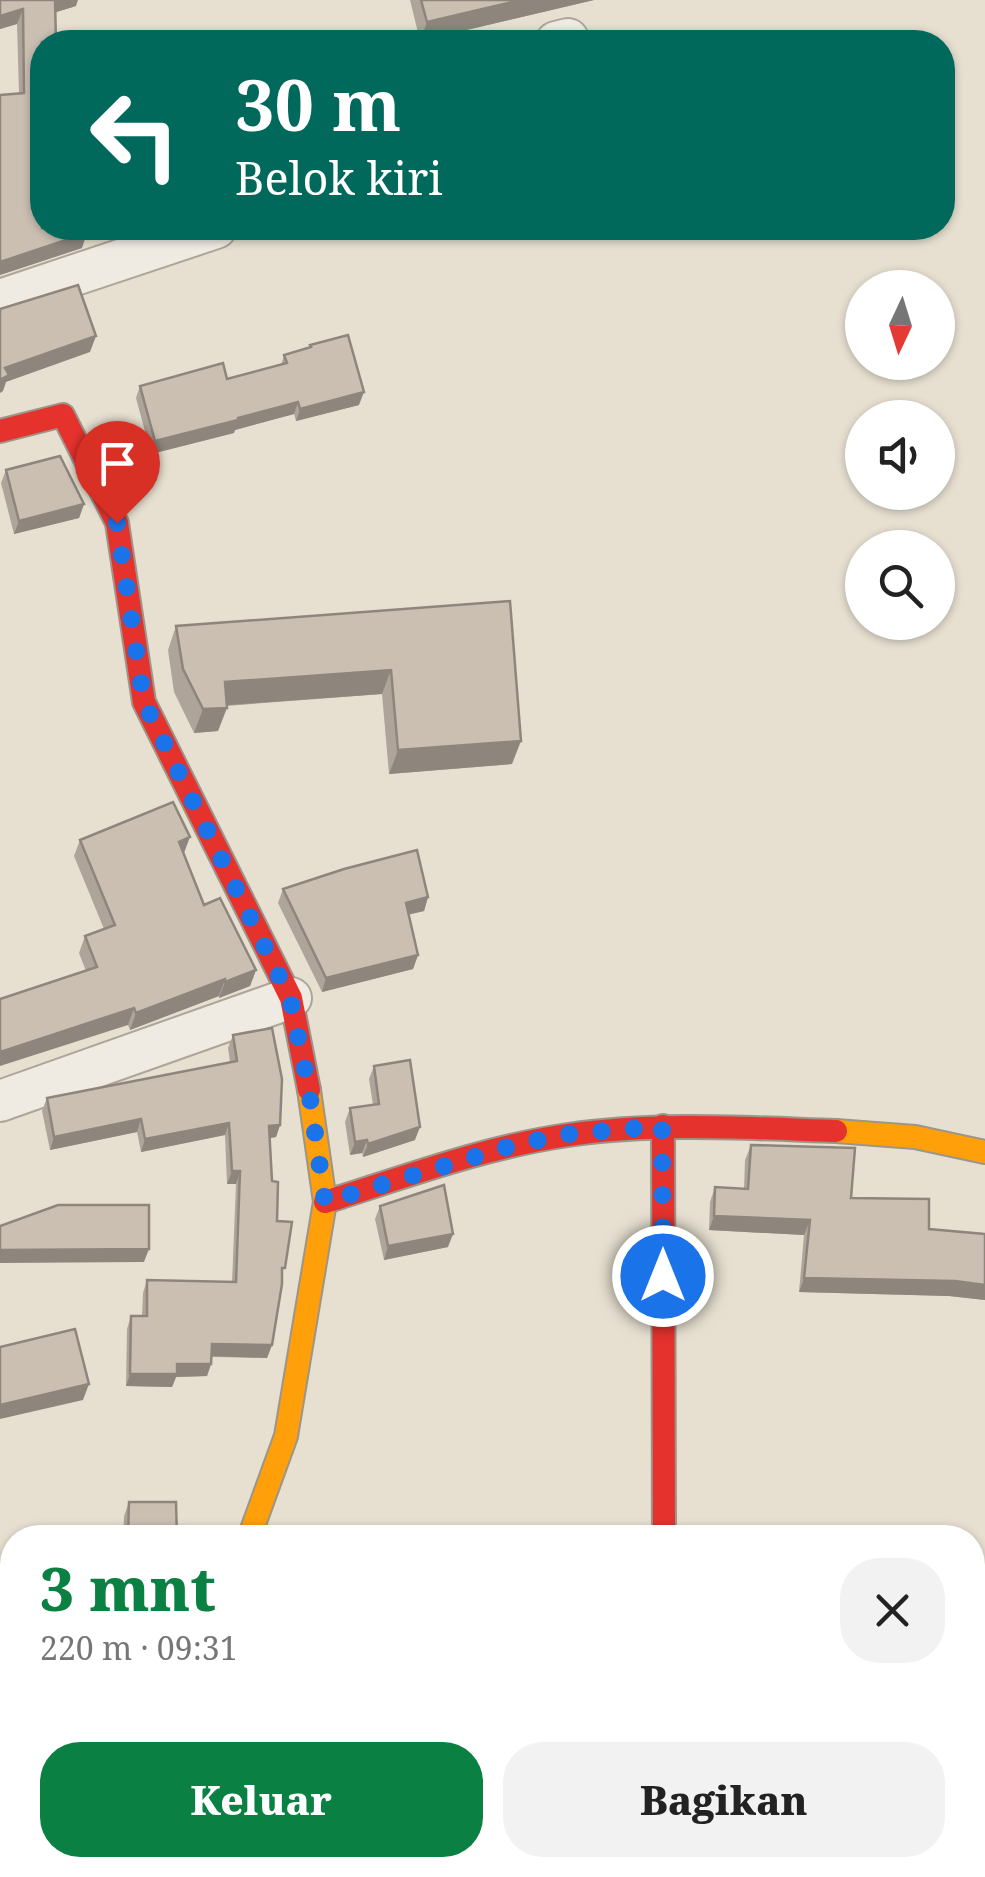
<!DOCTYPE html>
<html lang="id">
<head>
<meta charset="utf-8">
<style>
  :root { --surface:#fff; --page:#f2f2f2; --text:#222; --muted:#767676; --accent:#0b8043 }
  body { margin:0; font-family:"Noto Serif",serif; background:var(--page); color:var(--text); height:100vh; display:flex; flex-direction:column; font-size:38px; white-space:nowrap }
  * { box-sizing:border-box; margin:0 }
  p { font-size:32px; color:var(--muted) }
  .icon { flex:none; width:55px; height:55px; fill:none; stroke:currentColor; stroke-width:2; stroke-linecap:round; stroke-linejoin:round }
  .map { position:relative; flex:1; overflow:hidden }
  .details { position:absolute; left:0px; top:1525px; width:985px; height:352px; display:flex; flex-direction:column; background:var(--surface); border-radius:40px 40px 0 0; box-shadow:0 2px 8px #0004 }
  .details>* { flex:none }
  .top-card { position:absolute; left:30px; top:30px; width:925px; height:210px; border-radius:40px; box-shadow:0 2px 8px #0004; background:#00695c; color:#fff; overflow:hidden }
  .needle { width:65px; rotate:184deg }
  .buttons { position:absolute; left:845px; top:270px; display:grid; gap:20px }
  .buttons a { display:grid; place-items:center; width:110px; height:110px; border-radius:50%; background:var(--surface); box-shadow:0 2px 8px #0004; font-size:50px }
  .pin { position:absolute; display:grid; place-items:center; width:85px; height:85px; color:#fff; margin:-102px -42px; border-radius:50% 50% 50% 0; rotate:-45deg; box-shadow:0 0 10px #0007 }
  .pin .icon { rotate:45deg }
  .me { position:absolute; width:110px; margin:-55px; rotate:0deg; stroke-linejoin:round; filter:drop-shadow(0 0 8px #0008) }
  .turn { display:flex; align-items:center; gap:35px; height:210px; padding:0 40px; font-size:45px }
  .turn .icon { width:130px; height:130px; stroke-width:2.5 }
  .turn b { display:block; font-size:70px; line-height:85px }
  .round { display:grid; place-items:center; flex:none; width:105px; height:105px; border-radius:40px; background:var(--page) }
  .summary { display:flex; align-items:center; justify-content:space-between; height:170px; padding:0 40px }
  h1 { font-size:60px; font-weight:800; line-height:75px; color:var(--accent) }
  .primary-button { display:flex; gap:20px; margin-top:auto; padding:20px 40px }
  .primary-button a { flex:1; height:115px; border-radius:40px; background:var(--accent); color:#fff; font-size:40px; font-weight:800; line-height:115px; text-align:center }
  .primary-button a+a { background:var(--page); color:var(--text) }
  .map>svg:first-child { display:block }
  .lines { fill:none; stroke-linecap:round; stroke-linejoin:round }
  .street-casing { stroke:#ada599; stroke-width:44 }
  .slow-casing { stroke:#9c958a; stroke-width:26 }
  .jam-casing { stroke:#9c958a; stroke-width:26 }
  .street { stroke:#efebe3; stroke-width:40 }
  .slow { stroke:#ff9f0a; stroke-width:22 }
  .jam { stroke:#e5322d; stroke-width:22 }
  .wall { fill:#afa499 }
  .shaded-wall { fill:#8e867d }
  .building { fill:#cbbfb2; stroke:#8e867d; stroke-width:2.5 }
  .route { stroke:#1a73e8; stroke-width:18; stroke-dasharray:0 32.4 }
</style>
</head>
<body>
<div class="map">
<svg width="985" height="1877" viewBox="0 0 985 1877">
  <rect width="100%" height="100%" fill="#e7e0d1"/>
  <g class="lines">
    <defs>
      <g id="street">
        <polyline points="556,42 568,39"/>
        <polyline points="0,300 216,228"/>
        <polyline points="0,1101 291,998"/>
        <polyline points="0,1773 12,1770"/>
        <polyline points="417,1865 418,1877"/>
      </g>
      <g id="slow">
        <polyline points="836,1131 915,1137 985,1152"/>
        <polyline points="249,1538 286,1436 325,1202 309,1090"/>
      </g>
      <g id="jam">
        <polyline points="0,431 63,415 117,523 144,702 291,998 309,1090"/>
        <polyline points="663,1126 664,1538"/>
        <path d="M325,1202c80,-25 160,-55 243,-67 89,-13 179,-7 268,-4"/>
      </g>
    </defs>
    <use href="#street" class="street-casing"/>
    <use href="#slow" class="slow-casing"/>
    <use href="#jam" class="jam-casing"/>
    <use href="#street" class="street"/>
    <use href="#slow" class="slow"/>
    <use href="#jam" class="jam"/>
  </g>
  <g class="wall">
    <polygon points="0,0 76,6 56,12 42,42 42,132 41,132 42,228 82,248 0,275 0,95 19,94 17,24 0,29"/>
    <polygon points="410,0 594,0 420,41"/>
    <polygon points="310,345 359,405 296,421 294,414 235,430 234,433 151,454 136,398 140,386 227,379 281,365 284,355 309,348"/>
    <polygon points="6,470 84,504 79,518 14,534 1,483"/>
    <polygon points="510,601 512,764 389,774 382,694 226,706 218,731 194,733 174,692 168,650 176,626"/>
    <polygon points="80,840 184,854 204,905 256,970 250,986 219,998 219,996 130,1030 128,1025 86,971 79,953 85,936 104,929 74,856"/>
    <polygon points="283,889 428,897 424,911 408,915 418,955 413,969 322,992 278,903"/>
    <polygon points="233,1035 280,1125 276,1137 270,1138 272,1181 282,1275 272,1345 267,1358 212,1357 211,1364 207,1376 176,1377 172,1387 126,1386 127,1329 131,1316 142,1316 143,1293 147,1280 232,1282 236,1184 227,1184 225,1135 141,1152 137,1132 50,1150 42,1111 47,1098 230,1062 228,1048"/>
    <polygon points="374,1066 415,1140 363,1157 362,1153 350,1155 345,1122 350,1108 373,1105 369,1079"/>
    <polygon points="751,1145 851,1198 929,1229 985,1234 985,1300 949,1296 799,1292 804,1235 709,1230 710,1202 715,1187 744,1189 745,1160"/>
    <polygon points="380,1206 448,1247 384,1260 375,1219"/>
    <polygon points="129,1502 177,1538 123,1538 124,1516"/>
    <polygon points="9,1841 45,1877 7,1877 7,1848"/>
    <polygon points="583,1865 656,1865 654,1877 582,1877"/>
  </g>
  <g class="shaded-wall">
    <polygon points="55,0 78,0 76,6 50,14"/>
    <polygon points="521,0 594,0 420,41 427,22"/>
    <polygon points="23,9 17,24 0,29 0,16"/>
    <polygon points="87,233 82,248 0,275 0,262"/>
    <polygon points="96,336 90,352 6,382 3,391 0,393 0,380 5,368"/>
    <polygon points="364,392 359,405 296,421 300,409"/>
    <polygon points="298,402 294,414 235,430 234,433 151,454 155,441"/>
    <polygon points="84,504 79,518 14,534 19,521"/>
    <polygon points="391,670 382,694 216,706 225,682"/>
    <polygon points="227,708 218,731 194,733 203,709"/>
    <polygon points="521,741 512,764 389,774 398,750"/>
    <polygon points="190,837 184,853 179,842"/>
    <polygon points="428,897 424,911 401,916 406,903"/>
    <polygon points="418,955 413,969 322,992 326,978"/>
    <polygon points="256,970 250,986 219,998 225,982"/>
    <polygon points="225,979 219,996 130,1030 136,1013"/>
    <polygon points="134,1008 128,1025 0,1066 0,1052"/>
    <polygon points="141,1119 137,1132 50,1150 54,1137"/>
    <polygon points="229,1123 225,1135 141,1152 145,1139"/>
    <polygon points="280,1125 276,1137 265,1139 269,1126"/>
    <polygon points="420,1127 415,1140 363,1157 368,1144"/>
    <polygon points="367,1140 362,1153 350,1155 355,1142"/>
    <polygon points="232,1171 240,1171 236,1184 227,1184"/>
    <polygon points="714,1216 810,1220 804,1235 709,1230"/>
    <polygon points="453,1234 448,1247 384,1260 388,1246"/>
    <polygon points="149,1249 144,1262 0,1263 0,1250"/>
    <polygon points="804,1278 955,1281 985,1285 985,1300 949,1296 799,1292"/>
    <polygon points="212,1344 272,1345 267,1358 208,1356"/>
    <polygon points="177,1364 211,1364 207,1376 176,1377 172,1387 126,1386 130,1374"/>
    <polygon points="89,1384 83,1400 0,1419 0,1405"/>
    <polygon points="12,1735 12,1747 0,1749 0,1737"/>
  </g>
  <g class="building">
    <polygon points="0,0 55,0 56,42 42,42 42,117 40,117 42,156 42,228 84,228 87,233 0,262 0,95 24,93 23,9 0,16"/>
    <polygon points="421,0 521,0 427,22"/>
    <polygon points="78,285 96,336 5,368 9,375 0,380 0,309"/>
    <polygon points="348,335 364,392 300,409 298,402 238,418 238,420 155,441 140,386 223,363 227,379 287,363 284,355 311,347 310,345"/>
    <polygon points="60,456 84,504 19,521 6,470"/>
    <polygon points="510,601 521,741 398,750 391,670 225,682 227,708 203,709 183,669 176,626"/>
    <polygon points="173,802 190,837 179,842 204,905 220,898 256,970 225,982 225,979 136,1013 134,1008 0,1052 0,999 97,967 85,936 115,925 80,840"/>
    <polygon points="417,850 428,897 406,903 418,955 326,978 283,889 344,869"/>
    <polygon points="272,1028 282,1079 280,1125 269,1126 272,1181 278,1182 277,1221 292,1222 285,1268 282,1268 282,1284 272,1345 212,1344 211,1364 177,1364 177,1374 130,1374 131,1316 147,1316 147,1280 236,1282 240,1171 232,1171 229,1123 145,1139 141,1119 54,1137 47,1098 237,1061 233,1035"/>
    <polygon points="410,1060 420,1127 368,1144 367,1140 355,1142 350,1108 379,1104 374,1066"/>
    <polygon points="751,1145 855,1148 851,1198 929,1199 929,1229 985,1234 985,1285 955,1281 804,1278 810,1220 714,1216 715,1187 748,1189"/>
    <polygon points="444,1185 453,1234 388,1246 380,1206"/>
    <polygon points="58,1205 149,1205 149,1249 0,1250 0,1226"/>
    <polygon points="75,1329 89,1384 0,1405 0,1347"/>
    <polygon points="129,1502 176,1502 177,1538 128,1538"/>
    <polygon points="12,1657 12,1735 0,1737 0,1659"/>
    <polygon points="9,1841 12,1841 12,1865 45,1865 45,1877 9,1877"/>
    <polygon points="587,1865 656,1865 654,1877 585,1877"/>
  </g>
  <g class="lines">
    <polyline class="route" points="117,523 144,702 290,998 308,1084 325,1202 514,1145 568,1134 662,1126 663,1276"/>
  </g>
</svg>
<div class="buttons">
<a><svg class="needle" viewBox="-14 -14 28 28"><path d="M0-13l5 13h-10z" fill="#e53935"/><path d="M0 13l5-13h-10z" fill="#767676"/></svg></a>
<a><svg class="icon" aria-label="sound" viewBox="0 0 24 24"><path d="M4 9h4l5-4v14l-5-4H4zM17 9q2 3 0 6"/></svg></a>
<a><svg class="icon" aria-label="search" viewBox="0 0 24 24"><circle cx="10" cy="10" r="6"/><path d="M15 15l6 6"/></svg></a>
</div>
<div class="pin" style="left:117px;top:523px;background:#d93025"><svg class="icon" aria-label="arrive" viewBox="0 0 24 24"><path d="M6 21V4h12l-3 4 3 4H6"/></svg></div>
<svg class="me" style="left:663px;top:1276px" viewBox="-20 -20 40 40"><circle r="17" fill="#1a73e8" stroke="#fff" stroke-width="3"/><path d="M0-11L8 9 0 5-8 9z" fill="#fff"/></svg>
<div class="top-card">
<div class="turn"><svg class="icon" aria-label="left" viewBox="0 0 24 24"><path d="M17 20v-9H6M10 6l-5 5 5 5"/></svg><div><b>30 m</b>Belok kiri</div></div>
</div>
<section class="details">
<div class="summary"><div><h1>3 mnt</h1><p>220 m · 09:31</p></div><a class="round"><svg class="icon" aria-label="close" viewBox="0 0 24 24"><path d="M6 6l12 12M18 6L6 18"/></svg></a></div>
<div class="primary-button"><a>Keluar</a><a>Bagikan</a></div>
</section>
</div>
</body>
</html>
